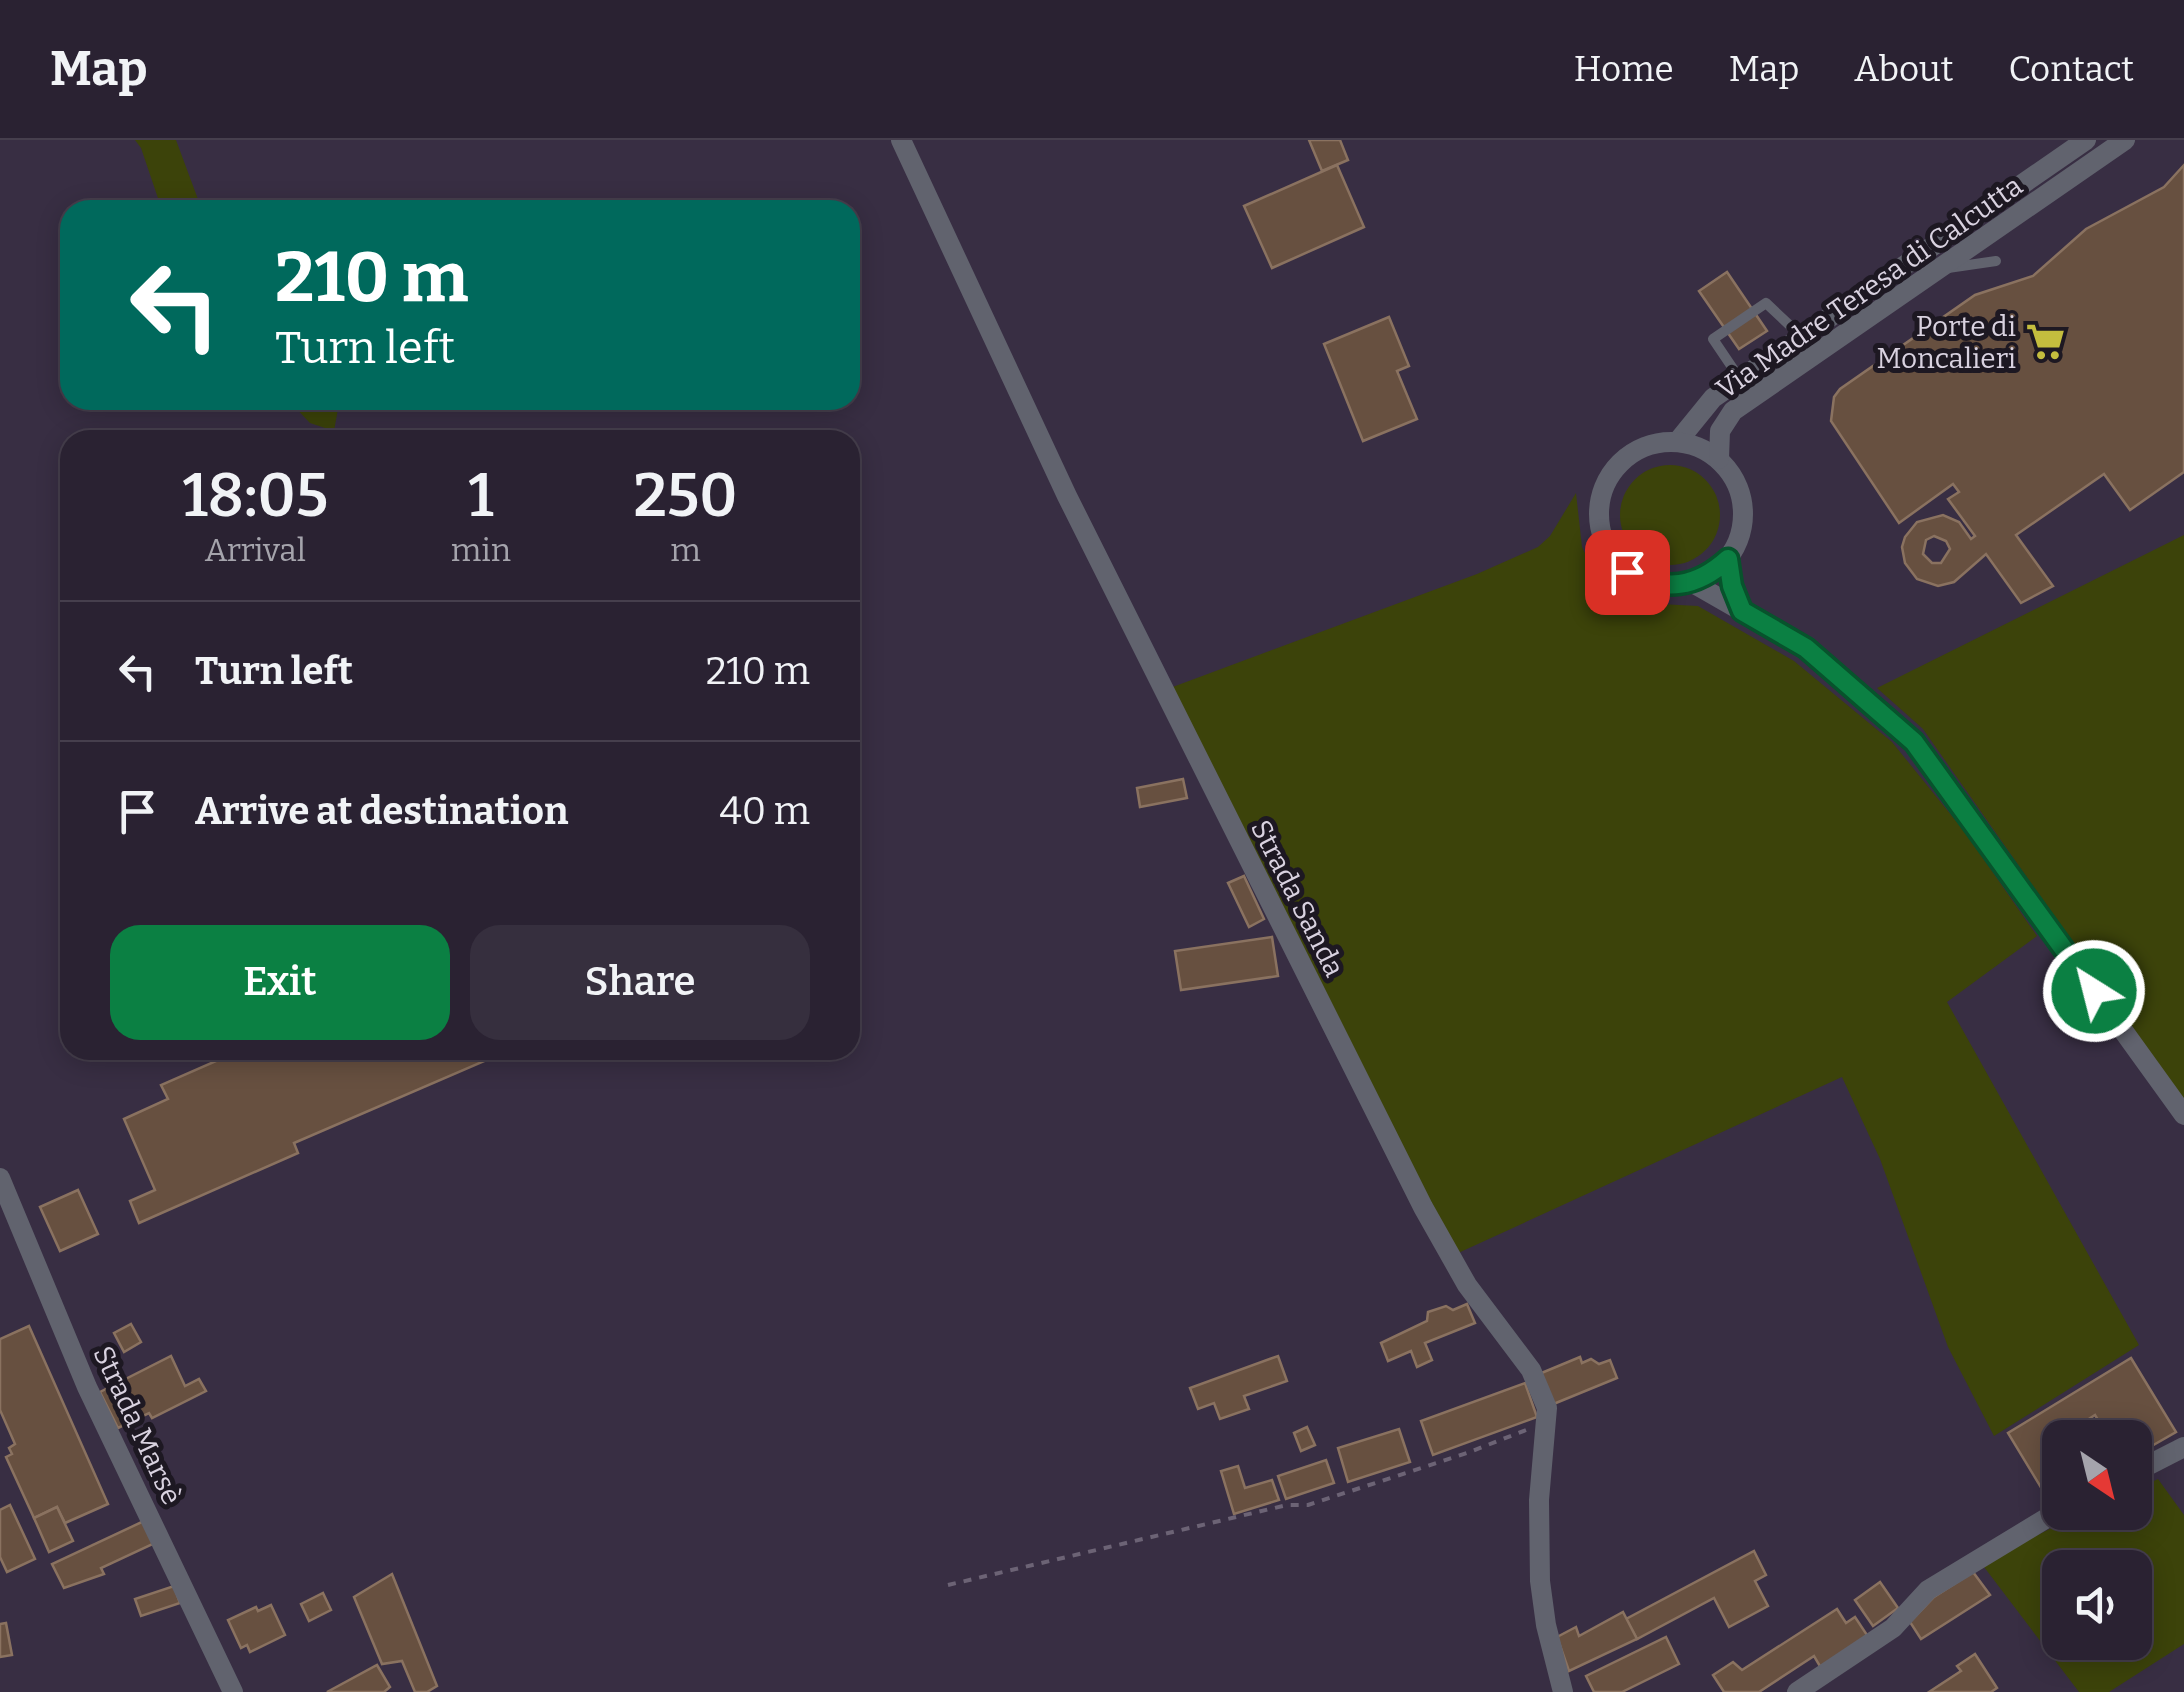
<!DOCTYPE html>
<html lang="en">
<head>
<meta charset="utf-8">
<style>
  :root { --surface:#2a2232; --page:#362f3e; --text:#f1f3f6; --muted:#a5a4ac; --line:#463f4d; --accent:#0b8043 }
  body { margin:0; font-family:Bitter,serif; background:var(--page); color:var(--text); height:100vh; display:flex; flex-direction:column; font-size:38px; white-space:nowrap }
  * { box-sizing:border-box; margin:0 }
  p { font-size:32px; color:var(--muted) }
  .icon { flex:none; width:55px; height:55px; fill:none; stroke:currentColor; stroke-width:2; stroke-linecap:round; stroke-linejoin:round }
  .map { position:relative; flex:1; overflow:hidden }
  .drawer { position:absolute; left:60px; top:290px; width:800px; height:630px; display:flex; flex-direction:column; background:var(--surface); border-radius:30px; box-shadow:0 5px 25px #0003,0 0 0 2px var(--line) }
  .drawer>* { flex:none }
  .hud { position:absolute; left:60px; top:60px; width:800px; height:210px; border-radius:30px; box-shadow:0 5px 25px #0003,0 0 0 2px var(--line); background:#00695c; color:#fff; overflow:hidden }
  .needle { width:65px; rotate:145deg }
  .controls { position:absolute; left:2042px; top:1280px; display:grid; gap:20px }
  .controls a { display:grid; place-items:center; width:110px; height:110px; border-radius:20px; background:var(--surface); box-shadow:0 5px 25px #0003,0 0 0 2px var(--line); font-size:50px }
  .pin { position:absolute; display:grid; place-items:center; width:85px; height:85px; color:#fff; margin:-42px; border-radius:20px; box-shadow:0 5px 15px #0006 }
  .me { position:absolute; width:110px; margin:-55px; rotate:324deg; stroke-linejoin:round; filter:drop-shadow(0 0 8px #0008) }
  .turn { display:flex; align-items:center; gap:35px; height:210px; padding:0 50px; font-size:45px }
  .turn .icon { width:130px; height:130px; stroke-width:2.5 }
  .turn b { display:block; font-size:70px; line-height:85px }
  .eta { display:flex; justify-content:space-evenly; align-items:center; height:170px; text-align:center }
  .eta b { font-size:60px; font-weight:600; line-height:70px }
  .action { display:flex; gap:20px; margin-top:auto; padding:20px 50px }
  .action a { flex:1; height:115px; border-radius:30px; background:var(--accent); color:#fff; font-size:40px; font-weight:600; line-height:115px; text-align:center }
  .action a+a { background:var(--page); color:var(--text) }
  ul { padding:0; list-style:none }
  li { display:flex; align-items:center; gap:30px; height:140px; padding:0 50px; border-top:2px solid var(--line) }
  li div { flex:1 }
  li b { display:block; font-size:38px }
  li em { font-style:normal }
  header { display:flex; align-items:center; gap:60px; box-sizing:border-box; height:140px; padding:0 50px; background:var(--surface); border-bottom:2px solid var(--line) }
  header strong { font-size:48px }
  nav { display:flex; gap:55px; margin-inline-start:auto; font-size:35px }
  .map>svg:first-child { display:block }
  .green { fill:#3c430a; fill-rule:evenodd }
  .building { fill:#675040; stroke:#8a7260; stroke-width:2.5; fill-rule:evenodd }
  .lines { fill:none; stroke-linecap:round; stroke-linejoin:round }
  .path { stroke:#6c6375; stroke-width:4; stroke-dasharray:8 8; stroke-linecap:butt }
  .service { stroke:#61636e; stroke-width:10 }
  .minor { stroke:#61636e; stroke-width:20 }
  .route-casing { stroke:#07532c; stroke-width:25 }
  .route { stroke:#0b8043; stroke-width:18 }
  .labels { text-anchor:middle; stroke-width:10; stroke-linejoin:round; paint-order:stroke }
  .street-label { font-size:28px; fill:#d9d2e0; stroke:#1d1822 }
  .poi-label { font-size:28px; fill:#d9d2e0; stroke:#1d1822; text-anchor:end }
</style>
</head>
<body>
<header>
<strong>Map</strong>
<nav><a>Home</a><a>Map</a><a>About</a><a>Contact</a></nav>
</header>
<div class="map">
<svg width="2184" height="1552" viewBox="0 0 2184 1552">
  <rect width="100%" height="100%" fill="#382e43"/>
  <g class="green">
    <polygon points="135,0 176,0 202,70 162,70 141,8"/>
    <polygon points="288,260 333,260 338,269 334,291 310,283"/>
    <circle cx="1670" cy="375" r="50"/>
    <polygon points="1576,353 1582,407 1597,439 1622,454 1660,464 1698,466 1794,521 1892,602 1964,691 2037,796 1947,862 2139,1205 1994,1296 1948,1207 1880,1019 1842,937 1456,1114 1170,548 1477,434 1538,407 1550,396"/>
    <polygon points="2184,395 2184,961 1923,589 1877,548"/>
    <path d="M2158,1339l26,36v129l-75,48h-30l-98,-129 101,-50 53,-1v-22zM2060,1428h75v74h-75z"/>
  </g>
  <g class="building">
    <polygon points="1309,0 1340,0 1348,20 1322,31"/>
    <polygon points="1337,25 1364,87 1272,128 1244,66"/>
    <path d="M2184,25v307l-54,38 -26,-36 -88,61 37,51 -32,17 -35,-49 -32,28 -16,4 -21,-7 -12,-16 -3,-16 3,-10 12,-15 26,-7 16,7 12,17 4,-3 -27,-37 11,-7 -6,-8 -54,39 -68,-102 3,-24 6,-8 135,-94 58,-19 53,-47 78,-42zM1934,396l12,5 4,8 -9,14h-9l-9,-9 3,-14z"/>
    <polygon points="1727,132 1767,191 1739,209 1699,151"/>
    <polygon points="1389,177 1409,226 1397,231 1417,279 1363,301 1324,204"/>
    <polygon points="1183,639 1187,658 1140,667 1137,648"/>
    <polygon points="1244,736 1264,779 1249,787 1228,743"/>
    <polygon points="1272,797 1278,836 1181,850 1175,811"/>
    <polygon points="241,910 510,910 294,1003 298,1013 139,1083 130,1061 155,1050 124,979 168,959 161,945"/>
    <polygon points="78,1050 98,1094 60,1111 40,1067"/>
    <polygon points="1467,1164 1475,1183 1425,1203 1432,1220 1417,1227 1411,1211 1388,1221 1381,1203 1427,1181 1428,1172 1446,1166 1453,1170"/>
    <polygon points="131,1184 141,1202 124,1212 114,1193"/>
    <polygon points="29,1186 108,1364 65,1383 57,1367 34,1378 6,1317 12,1314 9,1308 15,1304 0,1270 0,1199"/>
    <polygon points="171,1216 185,1246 199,1239 206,1251 152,1278 149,1273 118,1288 100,1252"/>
    <polygon points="1278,1216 1287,1241 1244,1256 1249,1269 1220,1279 1214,1263 1198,1269 1190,1248"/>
    <polygon points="1580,1217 1582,1223 1591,1219 1599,1224 1610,1220 1617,1238 1551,1265 1539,1234"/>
    <polygon points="2131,1218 2176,1292 2136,1315 2135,1298 2109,1298 2095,1275 2075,1288 2081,1298 2060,1298 2060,1352 2048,1359 2008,1293"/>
    <polygon points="1525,1243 1537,1277 1433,1315 1421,1281"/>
    <polygon points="1307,1287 1315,1305 1301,1311 1294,1293"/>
    <polygon points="1399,1289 1410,1322 1348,1342 1338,1308"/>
    <polygon points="1326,1320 1334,1343 1286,1359 1278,1336"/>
    <polygon points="1238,1326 1245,1348 1272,1340 1279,1360 1234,1374 1221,1331"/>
    <polygon points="10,1365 35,1419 7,1432 0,1417 0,1370"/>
    <polygon points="57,1367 73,1401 49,1412 34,1378"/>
    <polygon points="144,1381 155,1403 101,1428 104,1434 64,1448 52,1424"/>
    <polygon points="1754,1411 1766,1435 1755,1441 1768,1466 1729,1487 1714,1458 1637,1499 1626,1479"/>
    <polygon points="1973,1432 1990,1455 1921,1499 1910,1482 1934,1457"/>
    <polygon points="392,1434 437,1546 427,1552 415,1552 402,1521 382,1524 354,1457"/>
    <polygon points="1880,1442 1898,1468 1873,1486 1855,1460"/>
    <polygon points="174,1446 180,1463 141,1476 135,1459"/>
    <polygon points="323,1453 331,1470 309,1481 301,1464"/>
    <polygon points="271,1465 285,1495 250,1512 247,1505 241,1508 228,1480 256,1467 258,1471"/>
    <polygon points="1837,1469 1846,1483 1855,1477 1869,1498 1821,1528 1814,1516 1759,1552 1724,1552 1713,1535 1733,1522 1742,1530"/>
    <polygon points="1623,1472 1637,1499 1569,1531 1557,1497 1576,1487 1579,1496"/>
    <polygon points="6,1483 12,1515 0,1517 0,1484"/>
    <polygon points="1666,1497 1679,1524 1622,1552 1594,1552 1586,1536"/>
    <polygon points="1975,1514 1997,1548 1991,1552 1929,1552 1961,1531 1957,1526"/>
    <polygon points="377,1525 390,1547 384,1552 327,1552"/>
  </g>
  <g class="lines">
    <polyline class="path" points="948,1445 1287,1365 1308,1365 1467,1313 1526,1290"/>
    <g class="service">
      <polyline points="1948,128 1996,121"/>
      <polyline points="1740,239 1713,199 1766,163 1801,196"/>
    </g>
    <g class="minor">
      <polyline points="901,0 1067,356 1423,1067 1467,1145 1531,1230 1547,1268 1539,1360 1540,1441 1546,1485 1563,1552"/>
      <polyline points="1678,301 1713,258 2086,0"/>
      <circle cx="1671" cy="374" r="72"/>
      <polyline points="1719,319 1720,291 1733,271 2125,0"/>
      <polyline points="1728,419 1732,446 1742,471"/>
      <polyline points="1693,443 1806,508 1915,602 2184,975"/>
      <polyline points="0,1038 87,1247 233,1552"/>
      <polyline points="2135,1332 2184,1307"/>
      <polyline points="1797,1552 1893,1488 1928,1450 2060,1370"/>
    </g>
  </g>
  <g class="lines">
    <defs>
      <path id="route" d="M1627,432c38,20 69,16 101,-13l4,27 10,25 64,37 108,94 180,249"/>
    </defs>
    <use href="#route" class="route-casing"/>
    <use href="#route" class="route"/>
  </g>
  <defs>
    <symbol id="supermarket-bare" viewBox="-9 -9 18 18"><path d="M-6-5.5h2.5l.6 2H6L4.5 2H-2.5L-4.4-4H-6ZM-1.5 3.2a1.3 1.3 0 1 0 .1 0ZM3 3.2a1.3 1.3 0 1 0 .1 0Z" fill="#c4bd3e" stroke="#1d1822" stroke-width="2.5" paint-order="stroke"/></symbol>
  </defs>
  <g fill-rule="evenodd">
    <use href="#supermarket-bare" x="2018" y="174" width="55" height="55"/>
  </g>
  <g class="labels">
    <g class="street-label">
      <text transform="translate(1869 147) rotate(-35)" y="10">Via Madre Teresa di Calcutta</text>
      <text transform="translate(1298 758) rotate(63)" y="10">Strada Sanda</text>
      <text transform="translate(138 1285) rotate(65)" y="10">Strada Marsè</text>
    </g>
    <g class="poi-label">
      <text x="2016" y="196">Porte di<tspan x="2016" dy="32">Moncalieri</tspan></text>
    </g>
  </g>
</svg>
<div class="controls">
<a><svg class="needle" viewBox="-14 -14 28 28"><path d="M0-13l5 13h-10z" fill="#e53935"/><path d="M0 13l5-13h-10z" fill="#a5a4ac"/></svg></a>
<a><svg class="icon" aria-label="sound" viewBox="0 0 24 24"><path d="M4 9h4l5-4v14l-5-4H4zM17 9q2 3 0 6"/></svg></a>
</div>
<div class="pin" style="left:1627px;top:432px;background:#d93025"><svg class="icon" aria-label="arrive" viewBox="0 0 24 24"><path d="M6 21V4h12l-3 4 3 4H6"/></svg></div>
<svg class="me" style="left:2094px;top:851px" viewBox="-20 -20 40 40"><circle r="17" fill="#0b8043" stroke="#fff" stroke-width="3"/><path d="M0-11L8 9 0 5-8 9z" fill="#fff"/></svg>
<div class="hud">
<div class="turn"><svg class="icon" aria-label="left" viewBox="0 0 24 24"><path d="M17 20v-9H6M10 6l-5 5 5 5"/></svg><div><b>210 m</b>Turn left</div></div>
</div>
<section class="drawer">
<div class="eta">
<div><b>18:05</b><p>Arrival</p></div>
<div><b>1</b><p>min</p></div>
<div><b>250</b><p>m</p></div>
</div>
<ul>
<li><svg class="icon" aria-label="left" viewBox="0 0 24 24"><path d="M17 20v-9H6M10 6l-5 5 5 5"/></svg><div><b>Turn left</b></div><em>210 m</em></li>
<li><svg class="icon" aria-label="arrive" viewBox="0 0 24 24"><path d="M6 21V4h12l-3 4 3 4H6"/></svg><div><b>Arrive at destination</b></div><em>40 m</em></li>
</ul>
<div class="action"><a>Exit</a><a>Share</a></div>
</section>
</div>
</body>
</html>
